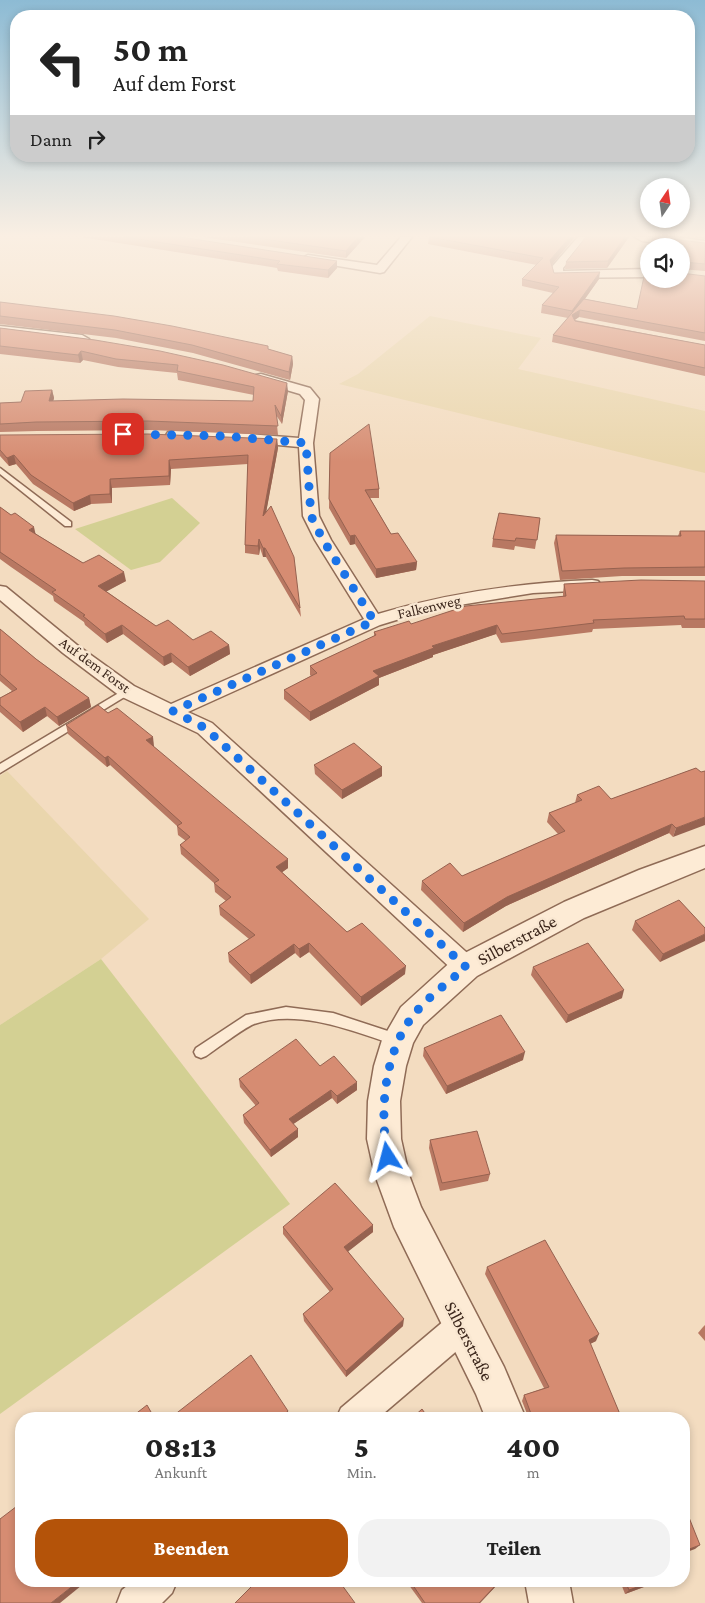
<!DOCTYPE html>
<html lang="de">
<head>
<meta charset="utf-8">
<style>
  :root { --surface:#fff; --page:#f2f2f2; --text:#222; --muted:#767676; --accent:#b45309 }
  body { margin:0; font-family:"Crimson Pro",serif; background:var(--page); color:var(--text); height:100vh; display:flex; flex-direction:column; font-size:19px; white-space:nowrap }
  * { box-sizing:border-box; margin:0 }
  p { font-size:16px; color:var(--muted) }
  .icon { flex:none; width:28px; height:28px; fill:none; stroke:currentColor; stroke-width:2; stroke-linecap:round; stroke-linejoin:round }
  .map { position:relative; flex:1; overflow:hidden }
  .side { position:absolute; left:15px; top:1412px; width:675px; height:175px; display:flex; flex-direction:column; background:var(--surface); border-radius:20px; box-shadow:0 2px 8px #0003 }
  .side>* { flex:none }
  .top-card { position:absolute; left:10px; top:10px; width:685px; height:152px; border-radius:20px; box-shadow:0 2px 8px #0003; background:#fff; color:var(--text); overflow:hidden }
  .needle { width:32px; rotate:13deg }
  .fabs { position:absolute; left:640px; top:178px; display:grid; gap:10px }
  .fabs a { display:grid; place-items:center; width:50px; height:50px; border-radius:50%; background:var(--surface); box-shadow:0 2px 8px #0003; font-size:25px }
  .pin { position:absolute; display:grid; place-items:center; width:42px; height:42px; color:#fff; margin:-21px; border-radius:10px; box-shadow:0 2px 8px #0006 }
  .me { position:absolute; width:55px; margin:-28px; rotate:351deg; stroke-linejoin:round; filter:drop-shadow(0 0 4px #0008) }
  .turn { display:flex; align-items:center; gap:18px; height:105px; padding:0 20px; font-size:22px }
  .turn .icon { width:65px; height:65px; stroke-width:2.5 }
  .turn b { display:block; font-size:35px; line-height:42px }
  .then { display:flex; align-items:center; height:48px; padding:0 20px; background:#0003; gap:10px; font-size:19px }
  .eta { display:flex; justify-content:space-evenly; align-items:center; height:85px; text-align:center }
  .eta b { font-size:30px; font-weight:800; line-height:35px }
  .button { display:flex; gap:10px; margin-top:auto; padding:10px 20px }
  .button a { flex:1; height:58px; border-radius:20px; background:var(--accent); color:#fff; font-size:20px; font-weight:800; line-height:58px; text-align:center }
  .button a+a { background:var(--page); color:var(--text) }
  .map>svg:first-child { display:block }
  .farmland { fill:#ead6ad }
  .green { fill:#d3d093 }
  .lines { fill:none; stroke-linecap:round; stroke-linejoin:round }
  .service-casing { stroke:#8f6b56; stroke-width:3 }
  .minor-casing { stroke:#8f6b56; stroke-width:3 }
  .tertiary-casing { stroke:#8f6b56; stroke-width:3 }
  .service { fill:#fdebd5; fill-rule:evenodd }
  .minor { fill:#fdebd5; fill-rule:evenodd }
  .tertiary { fill:#fdebd5; fill-rule:evenodd }
  .wall { fill:#b87862 }
  .shaded-wall { fill:#966250 }
  .building { fill:#d68c72; stroke:#966250 }
  .route { stroke:#1a73e8; stroke-width:9; stroke-dasharray:0 16.2 }
  .labels { text-anchor:middle; stroke-width:5; stroke-linejoin:round; paint-order:stroke }
  .street-label { font-size:15px; fill:#3c271c; stroke:#f9e7d1 }
  .near-street-label { font-size:18px; fill:#3c271c; stroke:#f9e7d1 }
</style>
</head>
<body>
<div class="map">
<svg width="705" height="1603" viewBox="0 0 705 1603">
  <rect width="100%" height="100%" fill="#f3dcc0"/>
  <g class="farmland">
    <polygon points="430,316 541,338 518,369 705,411 705,473 339,384 358,374"/>
    <polygon points="7,771 149,919 101,959 0,1025 0,776"/>
  </g>
  <g class="green">
    <polygon points="172,498 200,523 160,562 131,570 75,529"/>
    <polygon points="101,959 290,1204 0,1414 0,1025"/>
  </g>
  <g class="lines">
    <defs>
      <g id="service">
        <polygon points="0,468 71,522 71,526 65,526 0,474"/>
        <polygon points="127,688 131,689 132,691 131,693 0,773 0,764"/>
        <path d="M286,1007l47,6 70,23 2,4 -2,4 -5,2c-42,-14 -99,-38 -144,-22 -12,5 -36,24 -48,32l-5,2 -5,-2 -2,-4 2,-4 50,-33z"/>
      </g>
      <g id="minor">
        <polygon points="401,237 412,237 384,272 380,273 308,261 302,258 308,255 377,265"/>
        <polygon points="578,237 589,237 563,268 563,271 649,269 649,277 553,278 551,268"/>
        <polygon points="0,326 82,335 89,339 82,343 0,334"/>
        <path d="M261,374l49,14 9,11 -6,44 6,73 12,24 47,74c70,-21 141,-31 214,-34l6,1 3,4 -3,4 -6,1 -59,3 -104,17 -49,15 -192,87 24,11 263,237 3,7 -3,7 -9,3 -9,-3 -259,-241 -78,-37 -57,-43 -63,-53v-14l6,1 71,58 57,41 37,18 193,-85 -49,-79 -12,-24 -4,-69 -76,-7 -50,-1 -5,-1 -2,-3 2,-3 5,-1 50,1 76,6 6,-38 -5,-6 -44,-13 -2,-3 2,-3z"/>
        <polygon points="462,1311 473,1315 477,1326 473,1337 377,1419 336,1419 341,1408 451,1315"/>
        <polygon points="133,1581 177,1581 172,1593 162,1603 117,1603 122,1590"/>
      </g>
      <g id="tertiary">
        <polygon points="635,237 677,237 705,241 705,249 642,241"/>
        <polygon points="705,846 705,868 584,918 477,976 423,1025 413,1043 406,1066 400,1101 401,1139 409,1175 421,1207 504,1367 526,1419 486,1419 476,1394 394,1227 375,1175 367,1139 368,1101 374,1066 382,1040 401,1007 455,958 564,902 639,870"/>
        <polygon points="525,1581 569,1581 573,1603 529,1603"/>
      </g>
    </defs>
    <use href="#service" class="service-casing"/>
    <use href="#minor" class="minor-casing"/>
    <use href="#tertiary" class="tertiary-casing"/>
    <use href="#service" class="service"/>
    <use href="#minor" class="minor"/>
    <use href="#tertiary" class="tertiary"/>
  </g>
  <g class="wall">
    <polygon points="81,237 180,237 337,268 328,278 278,271 277,268"/>
    <polygon points="203,237 365,237 346,258"/>
    <polygon points="429,237 575,237 552,264 554,273 599,279 585,299 637,309 705,276 705,341 579,317 575,320 705,345 705,376 552,342 553,335 568,318 541,313 542,305 553,293 522,286 522,279 537,265 428,244"/>
    <polygon points="586,237 629,237 607,268 565,269 566,262"/>
    <polygon points="692,237 705,237 705,239"/>
    <polygon points="705,243 705,271 681,269 681,246"/>
    <polygon points="649,254 649,268 646,267"/>
    <polygon points="0,302 268,349 292,356 293,364 290,380 193,353 116,338 0,324"/>
    <polygon points="0,328 95,340 288,391 282,424 276,415 278,435 150,430 37,431 0,432 0,403 21,402 52,390 54,398 53,401 253,401 254,395 178,380 177,373 118,367 83,360 80,363 0,354"/>
    <polygon points="0,435 277,439 278,448 266,512 300,608 301,617 266,557 263,557 260,548 259,555 245,553 245,545 248,464 171,469 170,485 112,488 112,503 91,504 74,511 33,484 16,464 9,466 0,456"/>
    <polygon points="330,453 379,489 379,498 370,498 391,534 417,562 416,570 376,578 355,544 350,545 329,508"/>
    <polygon points="0,507 36,534 83,563 126,581 106,591 156,626 193,640 229,645 230,654 190,676 172,662 164,666 123,634 107,643 85,625 84,622 54,601 53,596 11,567 0,559"/>
    <polygon points="540,518 535,549 515,546 514,550 492,547 493,539"/>
    <polygon points="680,531 705,531 705,576 622,576 560,580 554,543 556,535 678,536"/>
    <polygon points="705,581 705,628 682,628 681,625 593,629 592,632 501,643 496,634 433,655 433,657 379,678 379,685 310,721 284,699 284,690 311,676 310,675 310,666 374,636 374,632 411,624 563,596 563,593 564,584"/>
    <polygon points="0,629 36,659 89,698 91,707 59,726 47,716 23,732 0,712 0,698 12,691 0,681"/>
    <polygon points="108,713 154,746 153,746 288,868 282,872 347,932 405,974 361,1006 309,952 300,958 295,953 251,984 229,962 228,953 249,939 220,915 219,906 226,901 215,892 214,883 181,854 180,845 186,841 178,835 177,826 110,765 107,767 68,734 66,725"/>
    <polygon points="314,765 382,767 382,776 342,799 315,774"/>
    <polygon points="696,768 673,837 669,833 506,906 463,932 421,890 422,881 462,876 558,834 547,822 549,813 575,803 577,795 611,799"/>
    <polygon points="635,921 705,928 660,962 632,930"/>
    <polygon points="533,967 622,998 566,1023 531,975"/>
    <polygon points="424,1048 523,1060 446,1094 423,1056"/>
    <polygon points="320,1066 357,1090 337,1104 332,1098 293,1124 298,1137 271,1157 244,1123 243,1115 256,1106 240,1087 239,1079"/>
    <polygon points="430,1140 490,1174 488,1181 440,1191 429,1148"/>
    <polygon points="373,1225 373,1232 348,1251 403,1326 346,1377 304,1321 303,1314 330,1292 283,1234 283,1227"/>
    <polygon points="487,1267 596,1341 590,1344 622,1419 529,1419 522,1401 524,1395 544,1388 485,1274"/>
    <polygon points="705,1325 705,1341 698,1333 703,1327"/>
    <polygon points="406,1581 495,1581 497,1584 495,1587 480,1603 422,1603"/>
    <polygon points="620,1581 660,1581 625,1594"/>
  </g>
  <g class="shaded-wall">
    <polygon points="358,237 365,237 346,258 346,251"/>
    <polygon points="570,237 575,237 550,267 550,260"/>
    <polygon points="625,237 629,237 607,268 608,261"/>
    <polygon points="337,261 337,268 328,278 328,270"/>
    <polygon points="600,272 599,279 574,314 580,310 579,317 571,322 572,311"/>
    <polygon points="81,351 83,360 80,363 78,355"/>
    <polygon points="292,356 293,364 290,380 289,372"/>
    <polygon points="287,383 288,391 282,424 281,416"/>
    <polygon points="52,390 54,398 51,410 49,401"/>
    <polygon points="277,439 278,448 264,524 263,516"/>
    <polygon points="14,455 16,464 9,466 7,458"/>
    <polygon points="169,460 171,469 170,485 169,476"/>
    <polygon points="110,479 112,488 112,503 110,494"/>
    <polygon points="90,495 91,504 74,511 73,503"/>
    <polygon points="34,527 36,536 29,530"/>
    <polygon points="355,535 355,544 350,545 350,536"/>
    <polygon points="259,539 260,548 259,555 258,546"/>
    <polygon points="263,548 265,548 266,557 263,557"/>
    <polygon points="417,562 416,570 376,578 376,569"/>
    <polygon points="124,572 126,581 100,595 98,586"/>
    <polygon points="122,625 123,634 107,643 105,634"/>
    <polygon points="497,625 496,634 433,655 433,657 379,678 379,685 310,721 310,712 373,671 432,646"/>
    <polygon points="229,645 230,654 190,676 188,667"/>
    <polygon points="171,653 172,662 164,666 163,657"/>
    <polygon points="89,698 91,707 59,726 57,717"/>
    <polygon points="45,707 47,716 23,732 20,722"/>
    <polygon points="153,737 154,746 148,749 146,740"/>
    <polygon points="108,756 110,765 107,767 105,758"/>
    <polygon points="382,767 382,776 342,799 342,790"/>
    <polygon points="705,817 705,825 673,837 676,828"/>
    <polygon points="672,824 669,833 506,906 463,932 464,923 507,897"/>
    <polygon points="288,859 288,868 277,876 276,867"/>
    <polygon points="705,934 705,941 660,962 663,954"/>
    <polygon points="309,943 309,952 300,958 299,949"/>
    <polygon points="294,944 295,953 251,984 250,975"/>
    <polygon points="406,966 405,974 361,1006 361,997"/>
    <polygon points="624,990 622,998 566,1023 568,1015"/>
    <polygon points="525,1052 523,1060 446,1094 447,1086"/>
    <polygon points="357,1082 357,1090 337,1104 337,1096"/>
    <polygon points="331,1090 332,1098 289,1127 289,1119"/>
    <polygon points="298,1129 298,1137 271,1157 270,1150"/>
    <polygon points="373,1225 373,1232 345,1254 344,1247"/>
    <polygon points="404,1319 403,1326 346,1377 346,1371"/>
    <polygon points="599,1334 596,1341 586,1346 589,1340"/>
    <polygon points="288,1411 289,1417 287,1419 279,1419"/>
    <polygon points="700,1545 695,1549 684,1553 684,1551"/>
    <polygon points="79,1581 87,1581 60,1603 51,1603"/>
    <polygon points="654,1581 660,1581 625,1594 629,1590"/>
    <polygon points="497,1584 495,1587 480,1603 479,1603"/>
  </g>
  <g class="building">
    <polygon points="125,237 180,237 337,261 328,270 277,264 280,261"/>
    <polygon points="250,237 358,237 346,251"/>
    <polygon points="430,237 570,237 550,260 554,273 600,272 572,311 542,305 559,287 522,279 543,258"/>
    <polygon points="586,237 625,237 608,261 566,262"/>
    <polygon points="653,237 705,243 705,264 683,262 681,263 681,246 650,246"/>
    <polygon points="649,271 649,279 681,279 681,273 705,276 705,333 580,310 572,315 575,321 705,345 705,368 553,335 584,299 637,309 645,272"/>
    <polygon points="0,302 114,316 172,326 268,346 268,349 292,356 289,372 192,345 115,330 0,316"/>
    <polygon points="0,328 95,340 160,351 223,365 287,383 281,416 275,405 278,426 148,421 36,422 0,424 0,403 21,402 25,391 52,390 49,401 123,399 253,401 254,387 177,371 178,365 116,359 81,351 78,355 0,346"/>
    <polygon points="369,424 379,489 365,490 391,534 398,533 417,562 376,569 355,535 350,536 329,499 330,453"/>
    <polygon points="148,434 277,439 263,516 271,506 294,557 300,608 265,548 263,548 259,539 258,546 245,545 248,455 169,460 169,476 110,479 110,494 90,495 73,503 31,475 14,455 7,458 0,450 0,435"/>
    <polygon points="0,507 11,515 15,513 34,527 29,530 83,563 99,555 124,572 98,586 156,626 168,620 193,640 211,631 229,645 188,667 171,653 163,657 122,625 105,634 83,616 85,615 52,592 56,590 0,552"/>
    <polygon points="499,513 540,518 537,540 516,538 515,541 493,539"/>
    <polygon points="680,531 705,531 705,567 624,568 562,571 556,535 681,536"/>
    <polygon points="641,580 705,581 705,619 685,619 684,616 593,620 594,623 502,634 497,625 432,646 434,648 373,671 379,676 310,712 284,690 317,673 310,666 376,635 374,632 409,621 411,624 466,606 566,596 564,584"/>
    <polygon points="0,629 36,659 89,698 57,717 45,707 20,722 0,705 0,698 17,689 0,674"/>
    <polygon points="98,705 108,713 117,708 153,737 146,740 288,859 276,867 347,932 362,923 406,966 361,997 309,943 299,949 294,944 250,975 228,953 255,935 219,906 231,897 214,883 219,880 180,845 190,837 177,826 182,823 108,756 105,758 66,725"/>
    <polygon points="354,743 382,767 342,790 314,765"/>
    <polygon points="696,768 701,772 705,771 705,817 676,828 672,824 507,897 464,923 422,881 450,863 462,876 565,831 549,813 582,800 577,795 599,786 611,799"/>
    <polygon points="679,900 705,928 705,934 663,954 635,921"/>
    <polygon points="588,943 624,990 568,1015 533,967"/>
    <polygon points="501,1015 525,1052 447,1086 424,1048"/>
    <polygon points="296,1039 320,1066 334,1056 357,1082 337,1096 331,1090 289,1119 298,1129 270,1150 243,1115 259,1103 239,1079"/>
    <polygon points="477,1131 490,1174 442,1183 430,1140"/>
    <polygon points="335,1183 373,1225 344,1247 404,1319 346,1371 303,1314 333,1289 283,1227"/>
    <polygon points="545,1240 599,1334 589,1340 622,1419 533,1419 524,1395 549,1387 487,1267"/>
    <polygon points="251,1355 288,1411 279,1419 169,1419"/>
    <polygon points="147,1405 155,1419 129,1419"/>
    <polygon points="422,1409 429,1419 411,1419"/>
    <polygon points="21,1503 21,1581 79,1581 51,1603 0,1603 0,1519"/>
    <polygon points="684,1505 700,1545 684,1551"/>
    <polygon points="257,1581 339,1581 355,1603 235,1603"/>
    <polygon points="410,1581 495,1581 497,1584 479,1603 425,1603"/>
    <polygon points="625,1581 654,1581 629,1590"/>
  </g>
  <linearGradient id="sky" x2="0" y2="1"><stop stop-color="#8dbbd4"/><stop offset="0.51" stop-color="#faefe3"/><stop offset="1" stop-color="#faefe3" stop-opacity="0"/></linearGradient>
  <rect width="705" height="462" fill="url(#sky)"/>
  <g class="lines">
    <path class="route" d="M123,434l100,2 83,7 5,73 12,24 51,81 -201,90 32,17 261,239c-18,16 -40,31 -54,50 -28,37 -33,96 -24,140"/>
  </g>
  <g class="labels">
    <g class="street-label">
      <text transform="translate(429 607) rotate(-13)" y="5">Falkenweg</text>
      <text transform="translate(95 665) rotate(36)" y="5">Auf dem Forst</text>
    </g>
    <g class="near-street-label">
      <text transform="translate(517 940) rotate(-28)" y="6">Silberstraße</text>
      <text transform="translate(469 1341) rotate(63)" y="6">Silberstraße</text>
    </g>
  </g>
</svg>
<div class="fabs">
<a><svg class="needle" viewBox="-14 -14 28 28"><path d="M0-13l5 13h-10z" fill="#e53935"/><path d="M0 13l5-13h-10z" fill="#767676"/></svg></a>
<a><svg class="icon" aria-label="sound" viewBox="0 0 24 24"><path d="M4 9h4l5-4v14l-5-4H4zM17 9q2 3 0 6"/></svg></a>
</div>
<div class="pin" style="left:123px;top:434px;background:#d93025"><svg class="icon" aria-label="arrive" viewBox="0 0 24 24"><path d="M6 21V4h12l-3 4 3 4H6"/></svg></div>
<svg class="me" style="left:388px;top:1157px" viewBox="-20 -20 40 40"><path d="M0-17L14 15 0 8-14 15z" fill="#1a73e8" stroke="#fff" stroke-width="4"/></svg>
<div class="top-card">
<div class="turn"><svg class="icon" aria-label="left" viewBox="0 0 24 24"><path d="M17 20v-9H6M10 6l-5 5 5 5"/></svg><div><b>50 m</b>Auf dem Forst</div></div>
<div class="then">Dann<svg class="icon" aria-label="right" viewBox="0 0 24 24"><path d="M7 20v-9h11M14 6l5 5-5 5"/></svg></div>
</div>
<section class="side">
<div class="eta">
<div><b>08:13</b><p>Ankunft</p></div>
<div><b>5</b><p>Min.</p></div>
<div><b>400</b><p>m</p></div>
</div>
<div class="button"><a>Beenden</a><a>Teilen</a></div>
</section>
</div>
</body>
</html>
